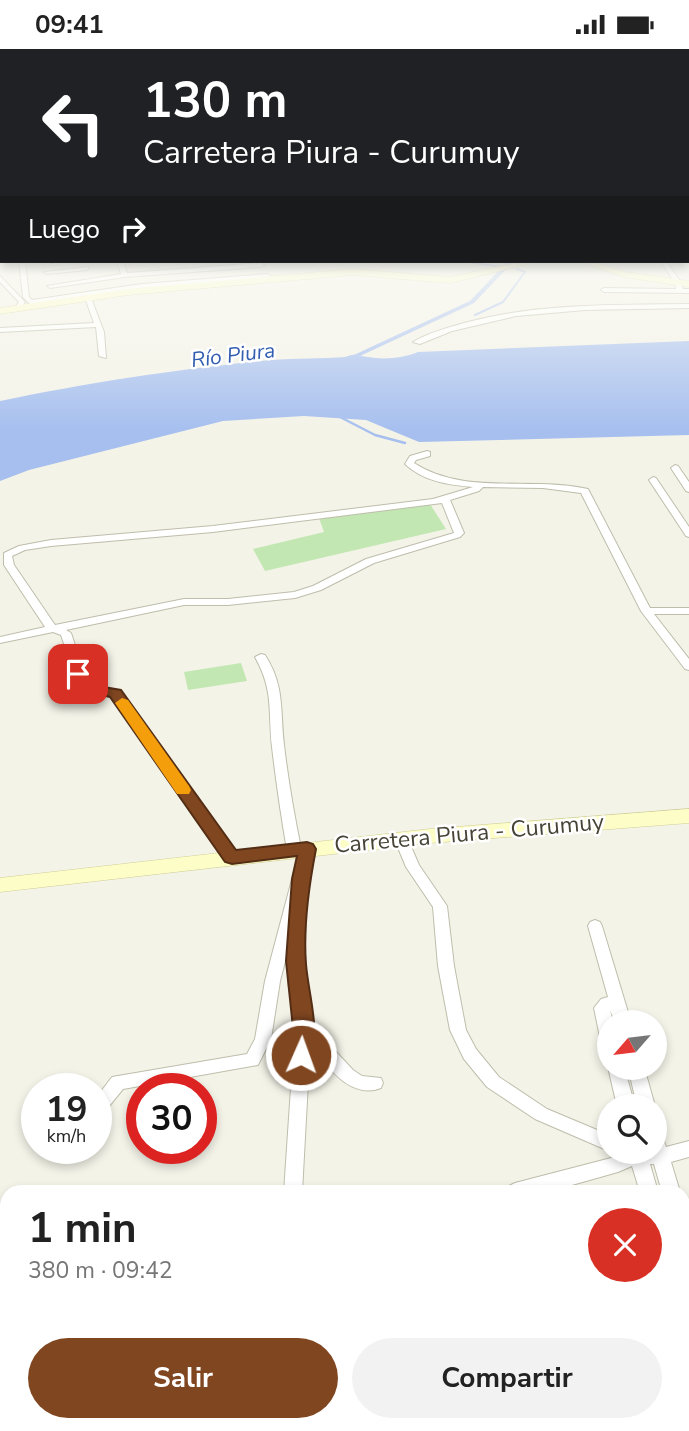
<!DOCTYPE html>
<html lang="es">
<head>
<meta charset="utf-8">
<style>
  :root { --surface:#fff; --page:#f2f2f2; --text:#222; --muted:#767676; --accent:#804620 }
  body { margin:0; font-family:"Nunito Sans",sans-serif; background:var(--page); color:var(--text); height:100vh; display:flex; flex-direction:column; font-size:26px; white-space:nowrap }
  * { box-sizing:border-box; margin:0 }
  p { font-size:23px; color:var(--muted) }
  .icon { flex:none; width:38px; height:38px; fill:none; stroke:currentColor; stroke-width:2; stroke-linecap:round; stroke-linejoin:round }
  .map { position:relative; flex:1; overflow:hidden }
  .details { position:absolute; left:0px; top:1136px; width:690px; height:247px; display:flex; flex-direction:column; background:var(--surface); border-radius:21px 21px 0 0; box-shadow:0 4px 10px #0003 }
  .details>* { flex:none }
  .banner { position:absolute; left:0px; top:0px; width:690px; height:214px; box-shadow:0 4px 10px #0003; background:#202124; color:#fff; overflow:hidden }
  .needle { width:46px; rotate:242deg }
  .buttons { position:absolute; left:597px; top:961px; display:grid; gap:14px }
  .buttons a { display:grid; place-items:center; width:70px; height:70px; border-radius:50%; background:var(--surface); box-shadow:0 4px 10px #0003; font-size:35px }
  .speed { position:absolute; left:21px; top:1024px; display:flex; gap:14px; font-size:35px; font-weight:700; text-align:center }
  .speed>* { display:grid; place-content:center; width:91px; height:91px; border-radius:50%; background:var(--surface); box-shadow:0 4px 10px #0003; line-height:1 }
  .speed small { font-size:18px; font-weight:400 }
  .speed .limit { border:10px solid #d22; background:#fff; color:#111 }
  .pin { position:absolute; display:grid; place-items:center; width:60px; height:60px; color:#fff; margin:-30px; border-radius:14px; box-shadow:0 4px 10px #0006 }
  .me { position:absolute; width:77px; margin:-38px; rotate:2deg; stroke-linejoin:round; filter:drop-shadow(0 0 5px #0008) }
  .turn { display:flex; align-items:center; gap:24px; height:147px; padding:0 28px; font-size:32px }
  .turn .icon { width:91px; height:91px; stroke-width:2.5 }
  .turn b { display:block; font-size:49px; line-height:60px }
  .then { display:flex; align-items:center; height:66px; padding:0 28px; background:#0003; gap:14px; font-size:26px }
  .round { display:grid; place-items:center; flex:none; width:74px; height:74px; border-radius:37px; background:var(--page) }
  .head { display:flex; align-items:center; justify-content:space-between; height:119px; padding:0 28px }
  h1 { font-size:42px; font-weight:700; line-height:52px }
  .cta { display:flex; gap:14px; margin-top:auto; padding:14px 28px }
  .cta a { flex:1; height:80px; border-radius:42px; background:var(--accent); color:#fff; font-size:28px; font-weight:700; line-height:80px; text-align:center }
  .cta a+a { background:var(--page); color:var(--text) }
  .status { display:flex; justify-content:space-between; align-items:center; height:49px; padding:0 35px; background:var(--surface); direction:ltr }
  .status svg { height:19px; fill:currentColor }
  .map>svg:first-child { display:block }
  .green { fill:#c2e7b2 }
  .water { fill:#a6bfef }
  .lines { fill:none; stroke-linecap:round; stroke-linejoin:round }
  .stream-far1 { stroke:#a6bfef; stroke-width:2 }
  .stream { stroke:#a6bfef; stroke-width:2.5 }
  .canal { fill:#a6bfef; fill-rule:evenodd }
  .street-casing { stroke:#bfbdab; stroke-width:2 }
  .secondary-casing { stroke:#cfce96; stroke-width:1 }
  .street { fill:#fff; fill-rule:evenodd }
  .secondary { fill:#fdfdc8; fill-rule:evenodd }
  .route { fill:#804620; stroke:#532e15; stroke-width:2 }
  .slow { fill:#f59e0b }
  .labels { text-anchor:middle; stroke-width:5; stroke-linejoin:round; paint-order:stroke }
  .far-water-label { font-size:21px; font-style:italic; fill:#325db0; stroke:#fff }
  .street-label { font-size:23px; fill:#474437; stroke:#fff }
</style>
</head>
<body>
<div class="status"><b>09:41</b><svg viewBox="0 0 49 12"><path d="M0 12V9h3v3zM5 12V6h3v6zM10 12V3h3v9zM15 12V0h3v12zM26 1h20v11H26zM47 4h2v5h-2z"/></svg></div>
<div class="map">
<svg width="689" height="1382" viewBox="0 0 689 1382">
  <rect width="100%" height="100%" fill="#f4f3e8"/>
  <g class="green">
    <polygon points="430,455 446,480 265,522 253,500 324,483 319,469"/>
    <polygon points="241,614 247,632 188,641 184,623"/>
  </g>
  <path class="water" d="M689,292v94l-270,7 -53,-22 -62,-4 -81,5 -194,49 -29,11v-80c85,-18 184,-33 271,-41 25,-2 50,-1 75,-3 9,-4 13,-1 22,0 15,3 36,1 50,-5z"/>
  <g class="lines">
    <g class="stream-far1">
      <polyline points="462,212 501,218"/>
      <polyline points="475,266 503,253 525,223 517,220"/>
    </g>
    <polyline class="stream" points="340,368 375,386 405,394"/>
    <polygon class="canal" points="508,212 514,212 474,254 360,307 345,311 342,309 356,305 470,252"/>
    <defs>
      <g id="street">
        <rect x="688" y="200" width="1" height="4"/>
        <polygon points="19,212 25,212 29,248 32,251 142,235 268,225 271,227 268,229 142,239 35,254 37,257 34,259 23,248"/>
        <polygon points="41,212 56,212 53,214"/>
        <polygon points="117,212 123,212 127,224 261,214 264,216 261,218 125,228 50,239 47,237 121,225"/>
        <polygon points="660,212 666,212 680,232 683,240 689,240 689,244 604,243 601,241 604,239 676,240 674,232"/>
        <polygon points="89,218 87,221 47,225 44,223"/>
        <polygon points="0,227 25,253 19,261 14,260 19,253 0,233"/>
        <polygon points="88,247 91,249 104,283 106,309 99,307 96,278 0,283 0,279 94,274 85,249"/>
        <path d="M689,255v4l-104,2 -69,6 -64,15 -32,13 -7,-2c15,-9 34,-14 51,-19 73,-20 150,-18 225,-19z"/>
        <path d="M427,402l3,1v4l-14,4 -2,3c51,33 117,13 174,26l62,119h39v6h-35l35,45v11l-4,-1 -44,-58 -60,-118 -38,-5 -60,-1 -4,4 -29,9 14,33 -4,4 -86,26 -53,27 -26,8 -67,7h-44l-118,25 5,3 17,51 31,7 118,162 2,4 -2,4h-10l-116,-164 -32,-9 -18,-53 -8,-3 -53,11v-6l45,-10 -41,-62v-12l15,-7 32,-6 162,-14 220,-27 40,-12c-25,-2 -50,-6 -68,-23l5,-8zM442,454l12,30 -88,26 -53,27 -19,6 -66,7h-44l-129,26 -41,-60 -2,-9 13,-6 26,-4 162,-14z"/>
        <polygon points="675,416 678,417 689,433 689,443 686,442 671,419"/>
        <polygon points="653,428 656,429 689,478 689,488 686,487 649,431"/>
        <path d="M261,605l4,1c20,31 15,55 19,90 4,34 10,69 17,103l6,-4 5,2 2,3 -13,53 5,5 -2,73 7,45 42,45 9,6 19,2 2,5 -2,5c-31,12 -53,-22 -71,-42l-8,146h-18l11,-164 -7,-48 2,-38 -10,39 -9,58 -13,26 -135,24 -13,16 -8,15 -6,3v-25l16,-21 135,-23 8,-15 10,-58 34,-128 -5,2 -5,-2 -2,-3c-6,-34 -11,-69 -15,-103 -4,-36 2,-56 -17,-90z"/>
        <polygon points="401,784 406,786 419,816 447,857 454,917 466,981 476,1000 499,1028 547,1060 609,1086 609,1102 535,1070 487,1038 464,1010 450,981 438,917 433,858 406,818 394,789 396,786"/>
        <polygon points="595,871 600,873 602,877 631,973 615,973 610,961 613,973 609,973 609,1000 603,998 601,993 594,959 601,950 608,948 588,877 590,873"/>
        <polygon points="609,1015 609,1018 624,1018 635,1057 617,1057 608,1018"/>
        <polygon points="628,1018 644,1018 655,1057 637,1057"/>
        <polygon points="654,1079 660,1081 666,1098 689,1092 689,1108 671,1113 680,1143 662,1143 654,1115 650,1115 658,1143 640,1143 632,1117 618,1123 547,1143 506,1143 509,1137 515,1134 615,1108 625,1102 654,1102"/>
        <polygon points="682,1172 689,1176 689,1225 682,1225"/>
        <polygon points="682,1249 689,1252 689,1292 682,1289"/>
        <polygon points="574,1376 596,1376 599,1382 577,1382"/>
      </g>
      <g id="secondary">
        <polygon points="525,212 540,212 450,234 353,226 128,246 0,265 0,259 128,240 353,220 450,228"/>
        <polygon points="579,212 591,212 625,223 689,232 689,238 624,228"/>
        <polygon points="689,760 689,774 430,794 0,843 0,829 430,780"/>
      </g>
    </defs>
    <use href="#street" class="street-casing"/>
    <use href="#secondary" class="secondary-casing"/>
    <use href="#street" class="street"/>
    <use href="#secondary" class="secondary"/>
  </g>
  <linearGradient id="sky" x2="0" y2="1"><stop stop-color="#8db8eb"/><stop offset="0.49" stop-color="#fafaf5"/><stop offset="1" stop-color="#fafaf5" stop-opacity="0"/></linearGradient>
  <rect width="689" height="383" fill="url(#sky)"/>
  <path class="route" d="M78,621l6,1 8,14 29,5 115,160 71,-8 6,2 3,5c-7,36 -13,77 -10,115 2,29 16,70 3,98l-8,2 -7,-2 -3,-7 2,-27 -7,-67 6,-82 5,-23 -65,8 -7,-2 -115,-165 -33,-8 -6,-15z"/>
  <polygon class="slow" points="122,649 128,651 189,737 191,741 189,745 177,745 115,654"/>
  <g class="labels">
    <g class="far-water-label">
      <text transform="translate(233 306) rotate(-7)" y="7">Río Piura</text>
    </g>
    <g class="street-label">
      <text transform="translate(469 784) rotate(-5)" y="8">Carretera Piura - Curumuy</text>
    </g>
  </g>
</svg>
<div class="buttons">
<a><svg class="needle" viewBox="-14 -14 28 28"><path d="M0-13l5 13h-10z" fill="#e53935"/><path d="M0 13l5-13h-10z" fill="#767676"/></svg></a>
<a><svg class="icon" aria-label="search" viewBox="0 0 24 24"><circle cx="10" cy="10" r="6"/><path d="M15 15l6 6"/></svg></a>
</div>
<div class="speed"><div>19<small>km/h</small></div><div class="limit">30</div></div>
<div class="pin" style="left:78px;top:625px;background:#d93025"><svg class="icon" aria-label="arrive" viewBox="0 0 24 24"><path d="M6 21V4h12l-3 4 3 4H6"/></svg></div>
<svg class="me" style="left:301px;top:1006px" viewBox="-20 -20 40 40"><circle r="17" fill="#804620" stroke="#fff" stroke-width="3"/><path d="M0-11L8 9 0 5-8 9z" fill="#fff"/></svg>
<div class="banner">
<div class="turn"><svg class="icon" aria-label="left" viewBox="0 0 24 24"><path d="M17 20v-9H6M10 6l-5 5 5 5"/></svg><div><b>130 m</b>Carretera Piura - Curumuy</div></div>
<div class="then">Luego<svg class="icon" aria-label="right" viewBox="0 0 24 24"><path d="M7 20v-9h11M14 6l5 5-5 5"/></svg></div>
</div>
<section class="details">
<div class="head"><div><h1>1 min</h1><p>380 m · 09:42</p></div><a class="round" style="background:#d93025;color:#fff"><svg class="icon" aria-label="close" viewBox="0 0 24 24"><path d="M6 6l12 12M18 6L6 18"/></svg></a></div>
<div class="cta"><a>Salir</a><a>Compartir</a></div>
</section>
</div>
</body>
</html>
